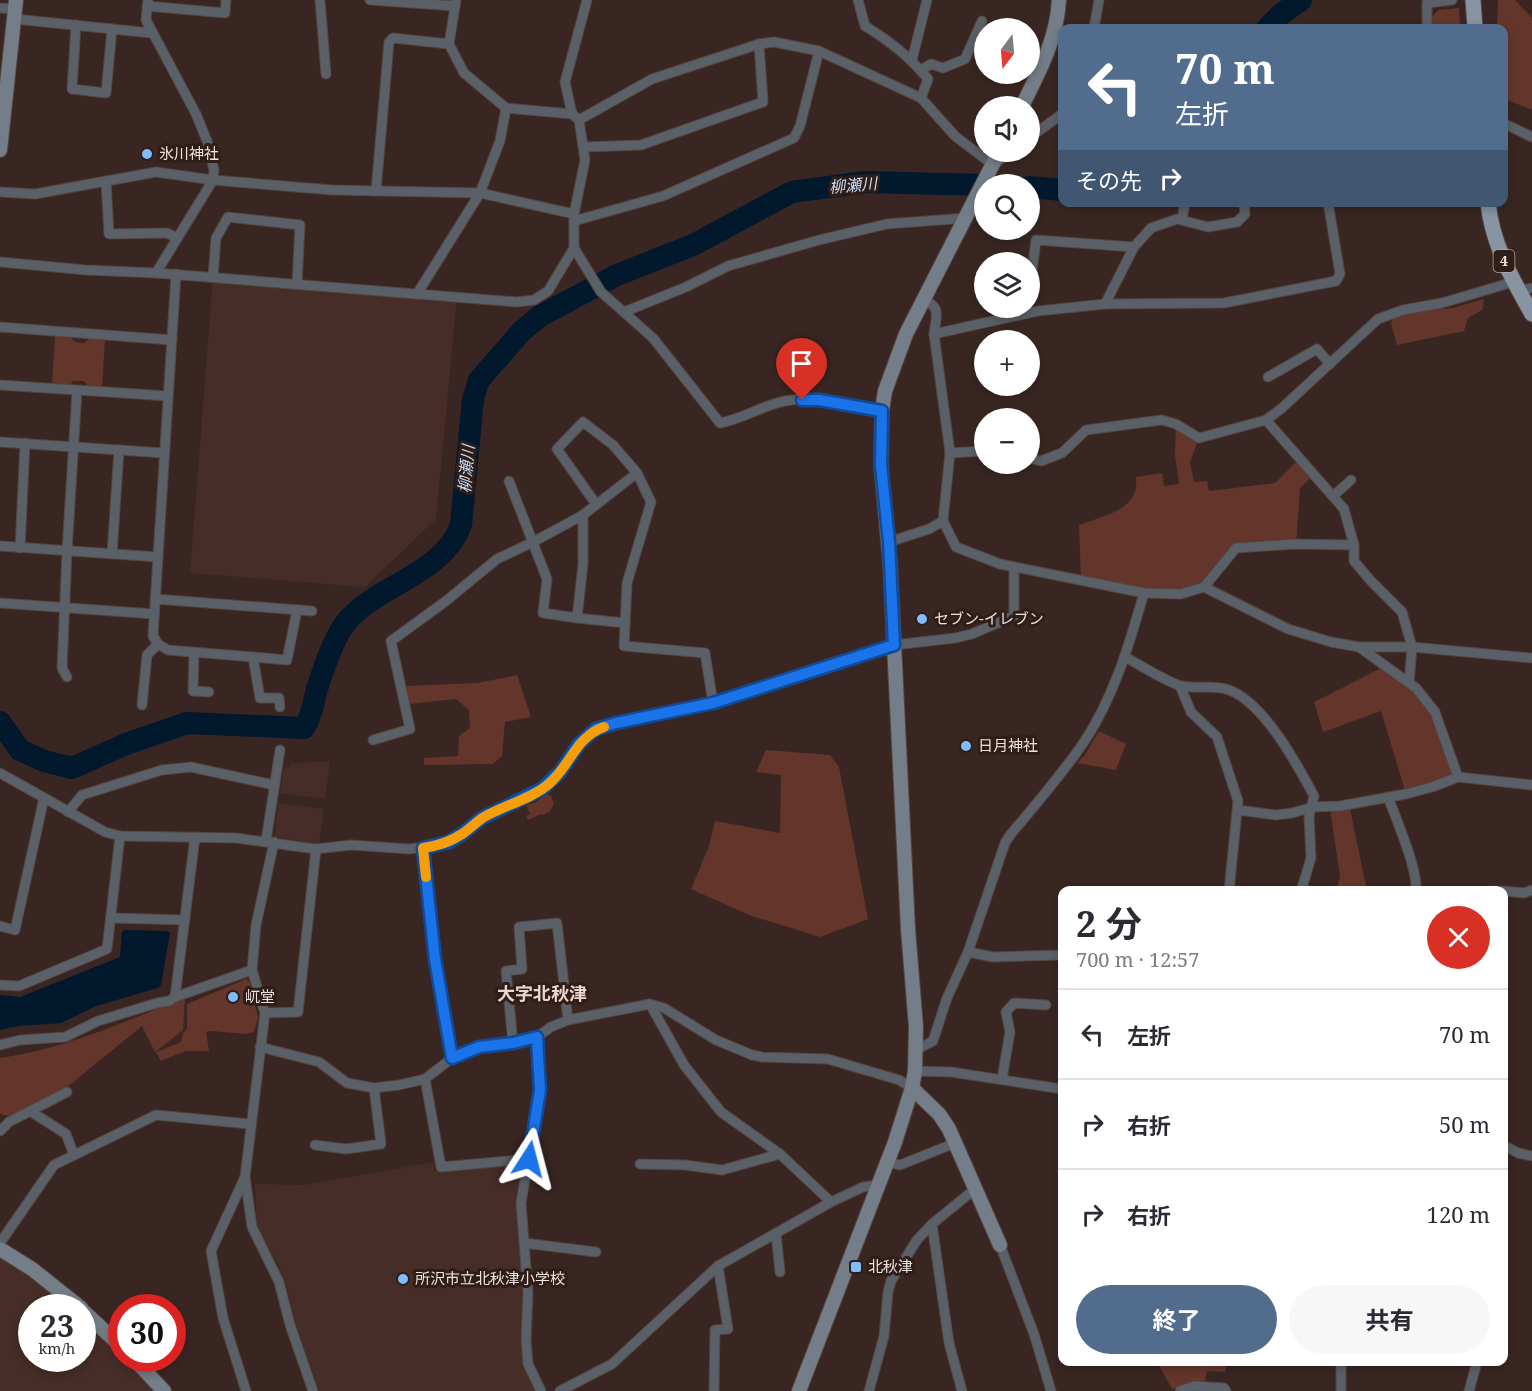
<!DOCTYPE html>
<html lang="ja">
<head>
<meta charset="utf-8">
<style>
  :root { --surface:#fff; --page:#f7f7f7; --text:#2b2b33; --muted:#7c7c81; --line:#e1e1e2; --accent:#526c8d }
  body { margin:0; font-family:"Noto Serif","Noto Sans JP",serif; background:var(--page); color:var(--text); height:100vh; display:flex; flex-direction:column; font-size:22px; white-space:nowrap }
  * { box-sizing:border-box; margin:0 }
  p { font-size:20px; color:var(--muted) }
  .icon { flex:none; width:33px; height:33px; fill:none; stroke:currentColor; stroke-width:2; stroke-linecap:round; stroke-linejoin:round }
  .map { position:relative; flex:1; overflow:hidden }
  .sheet { position:absolute; left:1058px; top:886px; width:450px; height:480px; display:flex; flex-direction:column; background:var(--surface); border-radius:12px; box-shadow:0 3px 9px #0003 }
  .sheet>* { flex:none }
  .banner { position:absolute; left:1058px; top:24px; width:450px; height:183px; border-radius:12px; box-shadow:0 3px 9px #0003; background:#526c8d; color:#fff; overflow:hidden }
  .needle { width:39px; rotate:196deg }
  .fabs { position:absolute; left:974px; top:18px; display:grid; gap:12px }
  .fabs a { display:grid; place-items:center; width:66px; height:66px; border-radius:50%; background:var(--surface); box-shadow:0 3px 9px #0003; font-size:30px }
  .speed { position:absolute; left:18px; top:1294px; display:flex; gap:12px; font-size:30px; font-weight:700; text-align:center }
  .speed>* { display:grid; place-content:center; width:78px; height:78px; border-radius:50%; background:var(--surface); box-shadow:0 3px 9px #0003; line-height:1 }
  .speed small { font-size:15px; font-weight:400 }
  .speed .limit { border:9px solid #d22; background:#fff; color:#111 }
  .pin { position:absolute; display:grid; place-items:center; width:51px; height:51px; color:#fff; margin:-62px -26px; border-radius:50% 50% 50% 0; rotate:-45deg; box-shadow:0 0 6px #0007 }
  .pin .icon { rotate:45deg }
  .me { position:absolute; width:66px; margin:-33px; rotate:9deg; stroke-linejoin:round; filter:drop-shadow(0 0 4px #0008) }
  .turn { display:flex; align-items:center; gap:21px; height:126px; padding:0 18px; font-size:27px }
  .turn .icon { width:78px; height:78px; stroke-width:2.5 }
  .turn b { display:block; font-size:42px; line-height:51px }
  .then { display:flex; align-items:center; height:57px; padding:0 18px; background:#0003; gap:12px; font-size:22px }
  .round { display:grid; place-items:center; flex:none; width:63px; height:63px; border-radius:32px; background:var(--page) }
  .headline { display:flex; align-items:center; justify-content:space-between; height:102px; padding:0 18px }
  h1 { font-size:36px; font-weight:700; line-height:45px }
  .button { display:flex; gap:12px; margin-top:auto; padding:12px 18px }
  .button a { flex:1; height:69px; border-radius:36px; background:var(--accent); color:#fff; font-size:24px; font-weight:700; line-height:69px; text-align:center }
  .button a+a { background:var(--page); color:var(--text) }
  ul { padding:0; list-style:none }
  li { display:flex; align-items:center; gap:18px; height:90px; padding:0 18px; border-top:2px solid var(--line) }
  li div { flex:1 }
  li b { display:block; font-size:22px }
  li em { font-style:normal }
  .map>svg:first-child { display:block }
  .built { fill:#462d27 }
  .green { fill:#63352b }
  .water { fill:#02182d }
  .lines { fill:none; stroke-linecap:round; stroke-linejoin:round }
  .river { stroke:#02182d; stroke-width:22 }
  .street-casing { stroke:#564440; stroke-width:11 }
  .secondary-casing { stroke:#564440; stroke-width:16 }
  .primary-casing { stroke:#564440; stroke-width:17 }
  .street { stroke:#5a6067; stroke-width:9 }
  .secondary { stroke:#747e88; stroke-width:14 }
  .primary { stroke:#8894a2; stroke-width:15 }
  .route-casing { stroke:#114b97; stroke-width:15 }
  .route { stroke:#1a73e8; stroke-width:10 }
  .slow { stroke:#f59e0b; stroke-width:10 }
  .poi-dot { fill:#81bcfa; stroke:#2f1d18; stroke-width:2 }
  .labels { text-anchor:middle; stroke-width:6; stroke-linejoin:round; paint-order:stroke }
  .shield { fill:#2f1d18; stroke:#b5a6a3; stroke-width:1.5 }
  .shield-label { font-size:14px; font-weight:bold; fill:#eee1de }
  .poi-label { font-size:15px; fill:#eee1de; stroke:#2f1d18; text-anchor:start }
  .water-label { font-size:16px; font-style:italic; fill:#c5defa; stroke:#2f1d18 }
  .quarter-label { font-size:18px; font-weight:bold; fill:#edd4ce; stroke:#2f1d18 }
</style>
</head>
<body>
<div class="map">
<svg width="1532" height="1391" viewBox="0 0 1532 1391">
  <rect width="100%" height="100%" fill="#392622"/>
  <g class="built">
    <polygon points="213,277 457,297 436,519 365,587 190,573"/>
    <polygon points="310,762 330,762 325,799 280,793 284,767 290,767 291,764"/>
    <polygon points="279,803 324,809 319,844 274,837"/>
    <polygon points="434,1162 435,1171 521,1163 525,1165 519,1181 518,1200 524,1309 521,1338 524,1363 535,1391 319,1391 294,1320 288,1291 279,1266 257,1228 255,1184 305,1185"/>
    <polygon points="0,1249 81,1308 32,1308 32,1359 82,1359 83,1310 121,1347 122,1359 134,1359 164,1391 0,1391"/>
  </g>
  <g class="green">
    <polygon points="1498,0 1515,0 1532,18 1532,110 1505,99 1503,28 1497,28"/>
    <polygon points="1459,8 1460,28 1433,28 1432,17 1438,10"/>
    <polygon points="1484,299 1482,310 1468,318 1464,331 1397,345 1391,323 1393,318 1408,312 1453,308"/>
    <polygon points="55,335 70,336 75,342 84,343 90,338 105,339 102,389 89,388 84,381 73,381 69,386 52,385"/>
    <path d="M1176,424l23,14 -9,24 4,20 13,-1 2,10 66,-8 25,-25 14,17 -14,13 -4,56 -60,4 -32,39 -23,7 -100,-13 -2,-56c26,-10 61,-15 57,-48l26,-4 2,13 15,-2 -4,-29z"/>
    <polygon points="1385,666 1416,688 1435,712 1458,777 1406,794 1381,711 1323,732 1314,702"/>
    <polygon points="517,675 531,717 505,722 502,756 493,764 424,765 424,758 458,756 459,736 470,728 469,710 456,699 409,704 406,686 477,683"/>
    <polygon points="1099,731 1126,744 1116,770 1077,763 1085,755"/>
    <polygon points="766,750 830,755 839,767 868,919 820,937 749,915 691,889 709,846 715,821 780,833 781,775 756,772"/>
    <polygon points="546,794 551,796 554,804 549,812 542,815 541,814 528,820 526,816 530,814 526,805 535,803"/>
    <polygon points="1330,809 1350,809 1367,891 1337,891 1340,876"/>
    <polygon points="246,979 250,982 258,1018 254,1032 245,1034 212,1031 206,1032 209,1051 185,1051 161,1061 156,1052 181,1042 183,1033 187,1029 187,1004"/>
    <path d="M185,997l-2,33 -28,22 -13,-26 -76,62 -56,28 -10,-2v-56c64,-9 125,-36 185,-61z"/>
    <polygon points="1157,1362 1221,1362 1227,1363 1225,1372 1207,1371 1205,1381 1194,1381 1172,1389"/>
  </g>
  <polygon class="water" points="125,930 167,931 170,933 161,985 158,988 96,1006 61,1023 19,1026 0,1030 0,995 20,997 120,957 122,932"/>
  <g class="lines">
    <g class="river">
      <polyline points="1267,28 1280,15 1301,0"/>
      <polyline points="1029,187 1062,190"/>
      <path d="M0,722l20,28 24,11 28,7 54,-24 61,-21 117,5c8,-12 9,-25 13,-39 6,-19 17,-53 30,-68 32,-37 96,-47 114,-96l12,-126 6,-19 43,-49 18,-15 77,-41 76,-30 99,-53 73,-10 119,3"/>
    </g>
    <defs>
      <g id="street">
        <polyline points="148,0 146,20 196,114 207,141 214,170 213,180 156,273"/>
        <polyline points="320,0 326,74"/>
        <polyline points="370,0 455,6"/>
        <path d="M858,0l7,26c25,15 45,31 63,53l-7,19"/>
        <polyline points="147,6 225,13 226,0"/>
        <polyline points="0,8 16,9"/>
        <polyline points="15,19 151,33"/>
        <polyline points="76,25 72,89 106,93 112,29"/>
        <polyline points="1094,28 1099,0"/>
        <polyline points="1427,28 1427,3 1452,0"/>
        <polyline points="912,60 927,0"/>
        <polyline points="921,70 931,64 943,68 965,59 982,21"/>
        <polyline points="572,114 565,82 587,0"/>
        <polyline points="579,120 652,79 759,44 774,42 819,51 921,98 955,136 993,165 1011,152"/>
        <polyline points="1503,123 1532,137"/>
        <polyline points="1029,138 1062,114"/>
        <polyline points="584,147 641,145 763,102 759,44"/>
        <polyline points="106,181 109,234 167,233 177,238"/>
        <polyline points="376,191 389,42 393,38 449,44"/>
        <polyline points="0,192 35,194 156,172 213,180 332,190 480,193 574,214"/>
        <polyline points="1182,220 1185,202"/>
        <polyline points="574,221 663,196 794,138 800,126 819,51"/>
        <polyline points="1134,247 1105,304 1038,311 934,334 950,453 943,521 956,547 1000,564 1144,593 1181,594 1204,587 1288,629 1331,642 1359,647 1412,647 1532,658"/>
        <path d="M574,248l27,44 52,46 67,85c23,-4 43,-18 65,-22 29,-6 68,5 97,10"/>
        <polyline points="0,262 86,270 156,273 516,302 534,300 548,291 574,248 574,214 585,160 579,120 572,114 506,108 464,73 449,44 456,0"/>
        <polyline points="176,274 153,636 158,644 168,650 253,657 260,698 279,698 280,707"/>
        <polyline points="213,277 216,238 228,217 300,225 297,284"/>
        <polyline points="1518,291 1532,288"/>
        <polyline points="417,294 480,193 500,141 506,108"/>
        <polyline points="1029,296 1036,240 1134,247 1151,228 1177,219 1208,227 1237,222 1245,214 1244,202"/>
        <path d="M923,299c19,9 13,16 11,35"/>
        <polyline points="1105,304 1224,303 1336,281 1340,274 1328,202"/>
        <polyline points="624,312 686,287 728,266 819,240 887,224 966,218"/>
        <polyline points="0,327 172,340"/>
        <polyline points="1268,377 1317,349 1330,364"/>
        <polyline points="0,385 168,396"/>
        <polyline points="1266,420 1344,509 1354,545 1354,561 1371,581 1402,612 1412,647 1409,683"/>
        <polyline points="0,442 164,453"/>
        <polyline points="950,453 984,451"/>
        <polyline points="1029,458 1041,461 1062,453 1086,430 1154,421 1162,420 1176,424 1199,438 1266,420 1282,408 1378,319 1403,310 1442,303 1513,282"/>
        <polyline points="509,481 547,579 543,613 577,618 583,564 583,515"/>
        <polyline points="1333,496 1351,480"/>
        <polyline points="596,504 557,449 583,422 613,445 637,473 651,502 627,583 624,646 705,653 713,703"/>
        <polyline points="889,542 929,529 943,521"/>
        <polyline points="0,546 158,557"/>
        <polyline points="20,548 25,443"/>
        <polyline points="112,554 119,450"/>
        <polyline points="1204,587 1236,548 1296,544 1354,545"/>
        <polyline points="155,599 312,611"/>
        <polyline points="0,603 154,614"/>
        <polyline points="577,618 625,623"/>
        <polyline points="1359,647 1416,688 1435,712 1458,777"/>
        <polyline points="194,653 193,691 209,692"/>
        <polyline points="253,657 287,660 297,610"/>
        <path d="M1125,657c17,9 35,21 53,28 15,5 34,-1 51,5 35,13 68,74 85,106l-5,20 2,42 -10,33"/>
        <polyline points="67,677 62,668 67,551 77,391"/>
        <polyline points="1180,686 1191,712 1217,737 1238,801 1229,891"/>
        <polyline points="142,705 147,655 158,644"/>
        <polyline points="373,740 410,729 391,641 446,601 497,559 533,542 583,515 637,473"/>
        <polyline points="0,773 105,832 120,836 236,838 316,849 351,845 409,849 440,845 462,834 482,818 542,789 560,772 579,744 596,729 616,723 713,703 894,645 955,638 972,634 1014,616 1014,567"/>
        <path d="M1388,797c8,22 30,72 28,94"/>
        <polyline points="1238,810 1276,815 1292,813 1313,807 1340,806 1406,794 1432,787 1458,777 1532,785"/>
        <polyline points="68,812 82,795 162,770 191,767 274,785"/>
        <polyline points="266,841 280,750"/>
        <polyline points="274,842 256,925 252,970 265,1013 245,1177 252,1227 279,1282 290,1325 313,1391"/>
        <polyline points="423,848 435,959 452,1058"/>
        <polyline points="1491,891 1494,891"/>
        <polyline points="1503,891 1524,893 1532,890"/>
        <polyline points="111,918 185,920"/>
        <polyline points="0,926 15,930 44,798"/>
        <polyline points="968,952 993,957 1062,955"/>
        <polyline points="0,985 19,986 107,949 120,836"/>
        <polyline points="175,997 195,837"/>
        <polyline points="650,1004 684,1065 721,1112 780,1154 831,1202"/>
        <polyline points="265,1013 298,1012 316,849"/>
        <polyline points="513,1043 506,971 522,969 519,927 557,923 568,1020"/>
        <polyline points="0,1045 20,1040 65,1037 98,1021 157,1003 169,1001 175,997 252,970"/>
        <polyline points="260,1047 319,1062 347,1083 374,1088 399,1085 425,1079 452,1058 479,1047 513,1043 537,1037"/>
        <path d="M916,1050l17,-9 14,-43 21,-46 37,-109c6,-11 14,-18 22,-28 20,-24 40,-48 57,-73 30,-45 45,-97 60,-149"/>
        <polyline points="915,1071 951,1072 1062,1089"/>
        <polyline points="425,1079 441,1167 529,1159"/>
        <polyline points="1002,1079 1010,1032 1006,1012 1014,1003 1046,1005"/>
        <polyline points="30,1111 66,1134 74,1155"/>
        <polyline points="0,1131 9,1122 67,1092"/>
        <polyline points="315,1145 346,1149 381,1144 374,1088"/>
        <polyline points="1503,1145 1518,1153 1532,1156"/>
        <polyline points="887,1162 900,1165 955,1143"/>
        <polyline points="640,1164 685,1165 722,1170 780,1154"/>
        <polyline points="245,1177 211,1251 223,1318 246,1391"/>
        <polyline points="776,1234 780,1272"/>
        <polyline points="0,1243 54,1165 156,1115 250,1124"/>
        <polyline points="524,1243 596,1252"/>
        <polyline points="1000,1245 1034,1334 1051,1391"/>
        <polyline points="1341,1362 1341,1391"/>
        <polyline points="541,1391 528,1364 526,1339 528,1294 521,1203 540,1090 537,1037 551,1027 568,1020 650,1004 664,1008 716,1040 752,1055 762,1057 828,1059 899,1080 912,1088"/>
        <polyline points="560,1391 612,1364 718,1266 831,1202 863,1187 879,1185"/>
        <polyline points="714,1391 715,1330 728,1329 718,1266"/>
        <polyline points="869,1391 884,1336 888,1292 891,1281 917,1240 932,1224"/>
        <polyline points="962,1391 949,1343 932,1224 975,1189"/>
        <polyline points="1180,1391 1194,1386 1224,1388 1226,1391"/>
        <polyline points="1469,1391 1477,1362"/>
      </g>
      <g id="secondary">
        <path d="M1022,106c17,-34 35,-67 37,-106"/>
        <polyline points="0,150 16,0"/>
        <polyline points="912,1088 939,1114 949,1129 1000,1245"/>
        <polyline points="0,1249 32,1269 81,1308"/>
        <polyline points="82,1310 122,1347"/>
        <polyline points="134,1359 164,1391"/>
        <polyline points="799,1391 895,1142 912,1088 915,1071 916,1027 908,929 890,562 881,465 882,411 885,391 906,334 999,152"/>
      </g>
      <g id="primary">
        <polyline points="1473,0 1475,28"/>
        <path d="M1488,202c4,42 24,77 44,112"/>
      </g>
    </defs>
    <use href="#street" class="street-casing"/>
    <use href="#secondary" class="secondary-casing"/>
    <use href="#primary" class="primary-casing"/>
    <use href="#street" class="street"/>
    <use href="#secondary" class="secondary"/>
    <use href="#primary" class="primary"/>
  </g>
  <g class="lines">
    <defs>
      <polyline id="route" points="529,1159 540,1090 537,1037 513,1043 479,1047 452,1058 435,959 423,848 449,842 462,834 482,818 542,789 560,772 579,744 596,729 616,723 713,703 894,645 889,542 881,465 882,411 819,400 802,400"/>
    </defs>
    <use href="#route" class="route-casing"/>
    <use href="#route" class="route"/>
    <path class="slow" d="M426,877l-3,-29c14,-2 27,-6 39,-14 8,-5 14,-12 22,-17 21,-12 48,-18 66,-34 21,-19 26,-46 54,-56"/>
  </g>
  <g class="poi-dot">
    <circle cx="147" cy="154" r="6"/>
    <circle cx="922" cy="619" r="6"/>
    <circle cx="966" cy="746" r="6"/>
    <circle cx="233" cy="997" r="6"/>
    <rect x="850" y="1261" width="12" height="12" rx="3"/>
    <circle cx="403" cy="1279" r="6"/>
  </g>
  <g class="labels">
    <rect class="shield" x="1493.5" y="250" width="21" height="22" rx="4.5"/>
    <g class="shield-label">
      <text x="1504" y="266">4</text>
    </g>
    <g class="poi-label">
      <text x="159" y="159">氷川神社</text>
      <text x="934" y="624">セブン-イレブン</text>
      <text x="978" y="751">日月神社</text>
      <text x="245" y="1002">屼堂</text>
      <text x="868" y="1272">北秋津</text>
      <text x="415" y="1284">所沢市立北秋津小学校</text>
    </g>
    <g class="water-label">
      <text transform="translate(853 185) rotate(-5)" y="6">柳瀬川</text>
      <text transform="translate(466 469) rotate(-85)" y="6">柳瀬川</text>
    </g>
    <g class="quarter-label">
      <text x="542" y="1000">大字北秋津</text>
    </g>
  </g>
</svg>
<div class="fabs">
<a><svg class="needle" viewBox="-14 -14 28 28"><path d="M0-13l5 13h-10z" fill="#e53935"/><path d="M0 13l5-13h-10z" fill="#7c7c81"/></svg></a>
<a><svg class="icon" aria-label="sound" viewBox="0 0 24 24"><path d="M4 9h4l5-4v14l-5-4H4zM17 9q2 3 0 6"/></svg></a>
<a><svg class="icon" aria-label="search" viewBox="0 0 24 24"><circle cx="10" cy="10" r="6"/><path d="M15 15l6 6"/></svg></a>
<a><svg class="icon" aria-label="layers" viewBox="0 0 24 24"><path d="M12 4l9 5-9 5-9-5zM3 14l9 5 9-5"/></svg></a>
<a>+</a>
<a>−</a>
</div>
<div class="speed"><div>23<small>km/h</small></div><div class="limit">30</div></div>
<div class="pin" style="left:802px;top:400px;background:#d93025"><svg class="icon" aria-label="arrive" viewBox="0 0 24 24"><path d="M6 21V4h12l-3 4 3 4H6"/></svg></div>
<svg class="me" style="left:529px;top:1159px" viewBox="-20 -20 40 40"><path d="M0-17L14 15 0 8-14 15z" fill="#1a73e8" stroke="#fff" stroke-width="4"/></svg>
<div class="banner">
<div class="turn"><svg class="icon" aria-label="left" viewBox="0 0 24 24"><path d="M17 20v-9H6M10 6l-5 5 5 5"/></svg><div><b>70 m</b>左折</div></div>
<div class="then">その先<svg class="icon" aria-label="right" viewBox="0 0 24 24"><path d="M7 20v-9h11M14 6l5 5-5 5"/></svg></div>
</div>
<section class="sheet">
<div class="headline"><div><h1>2 分</h1><p>700 m · 12:57</p></div><a class="round" style="background:#d93025;color:#fff"><svg class="icon" aria-label="close" viewBox="0 0 24 24"><path d="M6 6l12 12M18 6L6 18"/></svg></a></div>
<ul>
<li><svg class="icon" aria-label="left" viewBox="0 0 24 24"><path d="M17 20v-9H6M10 6l-5 5 5 5"/></svg><div><b>左折</b></div><em>70 m</em></li>
<li><svg class="icon" aria-label="right" viewBox="0 0 24 24"><path d="M7 20v-9h11M14 6l5 5-5 5"/></svg><div><b>右折</b></div><em>50 m</em></li>
<li><svg class="icon" aria-label="right" viewBox="0 0 24 24"><path d="M7 20v-9h11M14 6l5 5-5 5"/></svg><div><b>右折</b></div><em>120 m</em></li>
</ul>
<div class="button"><a>終了</a><a>共有</a></div>
</section>
</div>
</body>
</html>
